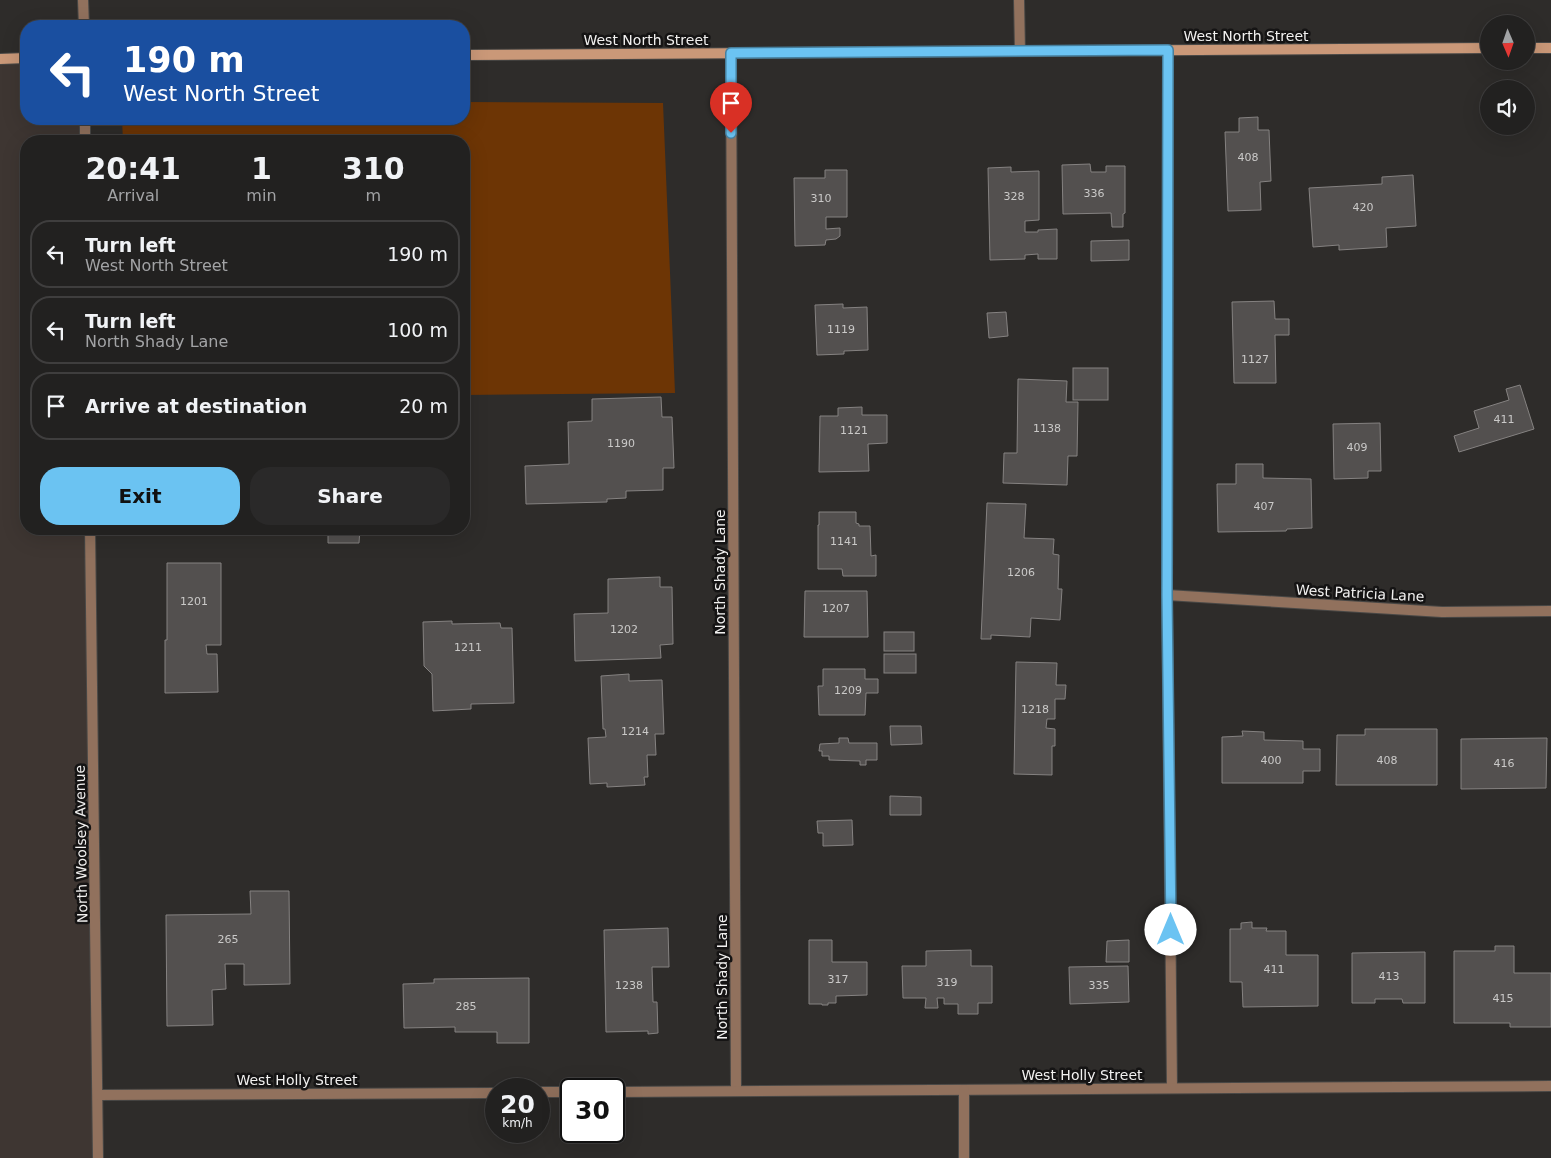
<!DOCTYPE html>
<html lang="en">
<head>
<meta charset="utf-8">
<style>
  :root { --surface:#222120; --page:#2a2929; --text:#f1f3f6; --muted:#a2a3a5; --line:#3f3e3e; --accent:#6bc3f2 }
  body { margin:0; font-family:"DejaVu Sans",sans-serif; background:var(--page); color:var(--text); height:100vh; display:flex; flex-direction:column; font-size:19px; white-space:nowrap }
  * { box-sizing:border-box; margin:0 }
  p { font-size:16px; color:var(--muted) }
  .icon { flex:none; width:28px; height:28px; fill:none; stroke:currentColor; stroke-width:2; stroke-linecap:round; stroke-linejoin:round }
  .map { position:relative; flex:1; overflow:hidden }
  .sheet { position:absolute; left:20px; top:135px; width:450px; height:400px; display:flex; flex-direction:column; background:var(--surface); border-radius:20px; box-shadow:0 5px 20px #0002,0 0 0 1px var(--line) }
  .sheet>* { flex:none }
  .hud { position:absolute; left:20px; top:20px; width:450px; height:105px; border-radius:20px; box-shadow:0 5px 20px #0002,0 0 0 1px var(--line); background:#1a4fa0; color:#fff; overflow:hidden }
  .needle { width:32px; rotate:178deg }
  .fabs { position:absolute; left:1480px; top:15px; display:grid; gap:10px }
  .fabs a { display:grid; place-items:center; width:55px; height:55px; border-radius:50%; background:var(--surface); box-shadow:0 5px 20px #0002,0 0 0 1px var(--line); font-size:25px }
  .speed { position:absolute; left:485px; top:1078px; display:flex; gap:10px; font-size:25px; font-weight:700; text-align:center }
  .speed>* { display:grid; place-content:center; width:65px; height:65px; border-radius:50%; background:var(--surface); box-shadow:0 5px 20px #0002,0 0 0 1px var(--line); line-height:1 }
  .speed small { font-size:12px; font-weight:400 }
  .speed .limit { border:2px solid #111; border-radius:8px; background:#fff; color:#111 }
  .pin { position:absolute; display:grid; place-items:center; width:42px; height:42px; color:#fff; margin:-51px -21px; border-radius:50% 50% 50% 0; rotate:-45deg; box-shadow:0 0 5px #0007 }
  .pin .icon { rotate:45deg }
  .me { position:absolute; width:55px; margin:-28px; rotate:0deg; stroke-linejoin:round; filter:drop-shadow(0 0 4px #0008) }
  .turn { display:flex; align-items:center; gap:18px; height:105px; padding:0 20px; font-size:22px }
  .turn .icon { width:65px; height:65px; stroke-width:2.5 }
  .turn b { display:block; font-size:35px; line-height:42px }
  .eta { display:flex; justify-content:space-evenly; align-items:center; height:85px; text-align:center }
  .eta b { font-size:30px; font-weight:600; line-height:35px }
  .action { display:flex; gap:10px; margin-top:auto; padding:10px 20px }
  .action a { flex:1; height:58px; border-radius:20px; background:var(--accent); color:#111; font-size:20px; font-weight:600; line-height:58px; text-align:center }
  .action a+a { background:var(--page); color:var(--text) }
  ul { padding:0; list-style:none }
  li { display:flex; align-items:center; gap:15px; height:68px; margin:0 10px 8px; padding:0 10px; border:2px solid var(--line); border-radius:20px }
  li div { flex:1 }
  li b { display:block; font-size:19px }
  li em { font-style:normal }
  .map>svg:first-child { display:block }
  .built { fill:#3e3632 }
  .green { fill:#6d3505 }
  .building { fill:#53504f; stroke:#858281 }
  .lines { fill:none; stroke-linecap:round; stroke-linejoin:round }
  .minor-casing { stroke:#494846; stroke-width:12 }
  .secondary-casing { stroke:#494846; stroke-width:12 }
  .minor { stroke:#91715d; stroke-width:10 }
  .secondary { stroke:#ca9878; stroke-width:10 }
  .route-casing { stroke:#467f9d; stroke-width:12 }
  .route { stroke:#6bc3f2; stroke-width:9 }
  .labels { text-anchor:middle; stroke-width:5; stroke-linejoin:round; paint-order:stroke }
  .number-label { font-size:11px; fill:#cac9c8 }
  .street-label { font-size:14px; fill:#f2f1f0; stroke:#151414 }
</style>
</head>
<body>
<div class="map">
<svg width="1551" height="1158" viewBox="0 0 1551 1158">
  <rect width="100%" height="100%" fill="#2e2c2a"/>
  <polygon class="built" points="26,58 26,119 85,119 85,141 26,141 26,529 90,529 98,1158 0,1158 0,59"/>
  <polygon class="green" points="464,102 663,103 675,393 464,395 464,141 123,141 122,119 464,119"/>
  <g class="building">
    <polygon points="1258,117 1258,130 1269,130 1271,181 1260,182 1261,210 1228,211 1225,132 1239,132 1239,118"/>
    <polygon points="1090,164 1091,172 1106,172 1106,166 1125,166 1125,213 1123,214 1123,227 1112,227 1111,213 1063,214 1062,165"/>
    <polygon points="1011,167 1011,172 1039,171 1039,220 1025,221 1025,232 1038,232 1038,230 1057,229 1057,259 1038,259 1038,254 1025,255 1025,259 990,260 988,168"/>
    <polygon points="825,170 847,170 847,217 826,217 826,229 840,228 840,236 836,239 826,240 825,245 795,246 794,178 825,178"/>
    <polygon points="1413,175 1416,226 1386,228 1387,247 1339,250 1339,245 1313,247 1309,188 1382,184 1382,177"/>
    <polygon points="1129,240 1129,260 1091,261 1091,241"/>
    <polygon points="1274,301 1275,319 1289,319 1289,335 1275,335 1276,383 1234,383 1232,302"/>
    <polygon points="843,304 843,308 867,307 868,350 844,351 844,354 817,355 815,305"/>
    <polygon points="1006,312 1008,336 989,338 987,313"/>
    <rect x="1073" y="368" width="35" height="32"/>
    <polygon points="1018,379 1067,381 1066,402 1078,402 1077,456 1068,456 1067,485 1003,483 1004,453 1017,453"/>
    <polygon points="1520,385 1534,429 1459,452 1454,436 1479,428 1474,411 1509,400 1506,389"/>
    <polygon points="661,397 662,417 672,417 674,468 663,468 663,490 626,491 626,498 607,499 607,502 526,504 525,466 569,464 568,422 592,421 592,399"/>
    <polygon points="862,407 862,415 887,415 887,443 868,444 869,471 819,472 820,416 838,416 838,408"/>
    <polygon points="1380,423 1381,471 1368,471 1368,478 1334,479 1333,424"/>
    <polygon points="1236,464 1263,464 1263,478 1311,479 1312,528 1287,529 1286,531 1218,532 1217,484 1236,484"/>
    <polygon points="987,503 1026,504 1024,538 1054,539 1053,554 1059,555 1058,589 1062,589 1060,620 1031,618 1030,637 991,635 991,639 981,639"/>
    <polygon points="819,512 856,512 856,523 859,524 859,526 870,526 871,556 876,555 876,576 843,576 842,569 818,569 818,525 819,525"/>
    <polygon points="328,529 360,529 359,543 328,543"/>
    <polygon points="167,563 221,563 221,645 206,645 207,654 217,654 218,692 165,693 165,640 167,640"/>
    <polygon points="660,577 660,587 672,587 673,644 660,645 661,658 575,661 574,614 608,613 608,579"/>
    <polygon points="805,591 867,591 868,637 804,637"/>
    <polygon points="452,621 452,624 500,623 501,628 512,628 514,703 471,704 471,709 433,711 432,674 424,666 423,622"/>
    <rect x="884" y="632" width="30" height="19"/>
    <rect x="884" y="654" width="32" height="19"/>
    <polygon points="1016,662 1057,663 1056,685 1066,685 1065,699 1055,699 1055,719 1047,719 1046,728 1055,729 1055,746 1052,746 1052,775 1014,774"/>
    <polygon points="823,669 865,669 865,679 878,679 878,693 866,693 865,715 819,715 818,686 823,686"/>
    <polygon points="629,674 629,681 662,680 664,734 655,734 656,755 647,755 648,777 644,777 645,785 607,787 607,783 590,784 588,738 606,737 605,729 603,729 601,676"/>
    <polygon points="890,726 921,726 922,744 891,745"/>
    <polygon points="1365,729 1437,729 1437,785 1336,785 1337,735 1365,735"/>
    <polygon points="1242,731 1264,732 1264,740 1303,741 1303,749 1320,749 1320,771 1303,771 1303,783 1222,783 1222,737 1243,736"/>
    <polygon points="839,738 848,738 849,743 877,743 877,760 866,760 866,765 860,765 860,761 829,760 829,756 822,756 822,751 819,751 820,744 839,743"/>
    <polygon points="1547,738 1546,788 1461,789 1461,739"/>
    <polygon points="890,796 921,797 921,815 890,815"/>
    <polygon points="852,820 853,845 823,846 823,833 818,833 817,821"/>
    <polygon points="250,891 289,891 290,984 244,985 244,964 225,964 226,989 212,990 213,1025 167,1026 166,915 251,914"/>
    <polygon points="1252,922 1252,928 1267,928 1266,931 1286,931 1286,955 1318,955 1318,1006 1243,1007 1242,982 1230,982 1230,929 1241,929 1241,923"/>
    <polygon points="668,928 669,967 652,967 653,1002 657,1002 658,1033 648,1034 648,1031 606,1032 604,930"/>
    <polygon points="809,940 832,940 832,962 867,962 867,995 836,996 836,1003 828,1003 828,1005 822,1005 822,1004 809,1004"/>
    <polygon points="1129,940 1129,962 1106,962 1107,941"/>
    <polygon points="1495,946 1514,946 1514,973 1551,973 1551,1027 1510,1027 1510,1023 1454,1023 1454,951 1495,951"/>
    <polygon points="971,950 971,966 992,966 992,1003 978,1003 978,1014 958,1014 958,1004 944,1004 944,998 937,998 938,1008 925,1008 926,998 903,998 902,966 926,966 926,951"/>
    <polygon points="1425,952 1425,1003 1403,1003 1402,999 1375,999 1375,1003 1352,1003 1352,953"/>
    <polygon points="1128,966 1129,1002 1070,1004 1069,967"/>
    <polygon points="529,978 529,1043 497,1043 497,1032 455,1032 455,1027 404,1028 403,984 434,983 434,979"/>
  </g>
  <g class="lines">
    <defs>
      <g id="minor">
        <polyline points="83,0 84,26"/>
        <polyline points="1019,0 1020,51"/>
        <polyline points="1168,50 1167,595 1172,1088"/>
        <polyline points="731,53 736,1091"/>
        <polyline points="85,119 85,141"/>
        <polyline points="90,529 98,1158"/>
        <polyline points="1167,595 1442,612 1551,611"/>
        <polyline points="539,1092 571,1092"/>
        <polyline points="614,1092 1551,1086"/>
        <polyline points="98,1095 496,1093"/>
        <polyline points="964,1158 964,1090"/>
      </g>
      <g id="secondary">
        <polyline points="1526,48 1551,48"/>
        <polyline points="464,55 1489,48"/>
        <polyline points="0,59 26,58"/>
      </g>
    </defs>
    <use href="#minor" class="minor-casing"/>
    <use href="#secondary" class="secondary-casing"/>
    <use href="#minor" class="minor"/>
    <use href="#secondary" class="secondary"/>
  </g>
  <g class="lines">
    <defs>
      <polyline id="route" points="731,133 731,53 1168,50 1167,595 1171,930"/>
    </defs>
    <use href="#route" class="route-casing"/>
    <use href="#route" class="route"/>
  </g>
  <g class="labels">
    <g class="number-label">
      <text x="1248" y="161">408</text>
      <text x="1094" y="197">336</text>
      <text x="1014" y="200">328</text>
      <text x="821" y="202">310</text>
      <text x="1363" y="211">420</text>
      <text x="841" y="333">1119</text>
      <text x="1255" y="363">1127</text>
      <text x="1504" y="423">411</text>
      <text x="1047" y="432">1138</text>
      <text x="854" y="434">1121</text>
      <text x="621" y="447">1190</text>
      <text x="1357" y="451">409</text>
      <text x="1264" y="510">407</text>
      <text x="844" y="545">1141</text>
      <text x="1021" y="576">1206</text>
      <text x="194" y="605">1201</text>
      <text x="836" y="612">1207</text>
      <text x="624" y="633">1202</text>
      <text x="468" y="651">1211</text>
      <text x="848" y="694">1209</text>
      <text x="1035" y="713">1218</text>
      <text x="635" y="735">1214</text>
      <text x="1271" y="764">400</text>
      <text x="1387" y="764">408</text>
      <text x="1504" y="767">416</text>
      <text x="228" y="943">265</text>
      <text x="1274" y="973">411</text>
      <text x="1389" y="980">413</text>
      <text x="838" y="983">317</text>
      <text x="947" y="986">319</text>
      <text x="629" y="989">1238</text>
      <text x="1099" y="989">335</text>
      <text x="1503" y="1002">415</text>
      <text x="466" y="1010">285</text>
    </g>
    <g class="street-label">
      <text x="1246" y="41">West North Street</text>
      <text x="646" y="45">West North Street</text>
      <text transform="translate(720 572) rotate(-90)" y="5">North Shady Lane</text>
      <text transform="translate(1360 593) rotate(3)" y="5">West Patricia Lane</text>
      <text transform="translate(81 844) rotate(-91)" y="5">North Woolsey Avenue</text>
      <text transform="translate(722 977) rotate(-90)" y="5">North Shady Lane</text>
      <text x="1082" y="1080">West Holly Street</text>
      <text x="297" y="1085">West Holly Street</text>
    </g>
  </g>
</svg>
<div class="fabs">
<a><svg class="needle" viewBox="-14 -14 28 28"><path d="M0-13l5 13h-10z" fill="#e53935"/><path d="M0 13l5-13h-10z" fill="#a2a3a5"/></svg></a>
<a><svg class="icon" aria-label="sound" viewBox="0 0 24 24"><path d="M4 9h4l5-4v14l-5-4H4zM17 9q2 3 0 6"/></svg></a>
</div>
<div class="speed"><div>20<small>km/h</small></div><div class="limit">30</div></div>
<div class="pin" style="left:731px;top:133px;background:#d93025"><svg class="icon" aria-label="arrive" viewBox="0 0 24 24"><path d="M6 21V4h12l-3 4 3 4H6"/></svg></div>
<svg class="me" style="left:1171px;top:930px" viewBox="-20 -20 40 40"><circle r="19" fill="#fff"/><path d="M0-13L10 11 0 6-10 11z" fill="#6bc3f2"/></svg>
<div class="hud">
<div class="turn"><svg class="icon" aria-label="left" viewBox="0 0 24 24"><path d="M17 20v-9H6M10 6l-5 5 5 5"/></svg><div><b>190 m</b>West North Street</div></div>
</div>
<section class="sheet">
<div class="eta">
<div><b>20:41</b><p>Arrival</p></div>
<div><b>1</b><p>min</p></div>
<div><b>310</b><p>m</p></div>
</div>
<ul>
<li><svg class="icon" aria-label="left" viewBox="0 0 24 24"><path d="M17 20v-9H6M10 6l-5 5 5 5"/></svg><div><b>Turn left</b><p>West North Street</p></div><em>190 m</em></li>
<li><svg class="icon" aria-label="left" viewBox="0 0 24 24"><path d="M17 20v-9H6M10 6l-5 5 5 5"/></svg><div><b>Turn left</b><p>North Shady Lane</p></div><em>100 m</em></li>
<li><svg class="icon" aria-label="arrive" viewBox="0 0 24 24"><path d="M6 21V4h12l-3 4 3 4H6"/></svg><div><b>Arrive at destination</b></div><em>20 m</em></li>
</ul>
<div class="action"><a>Exit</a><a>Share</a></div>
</section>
</div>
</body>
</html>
